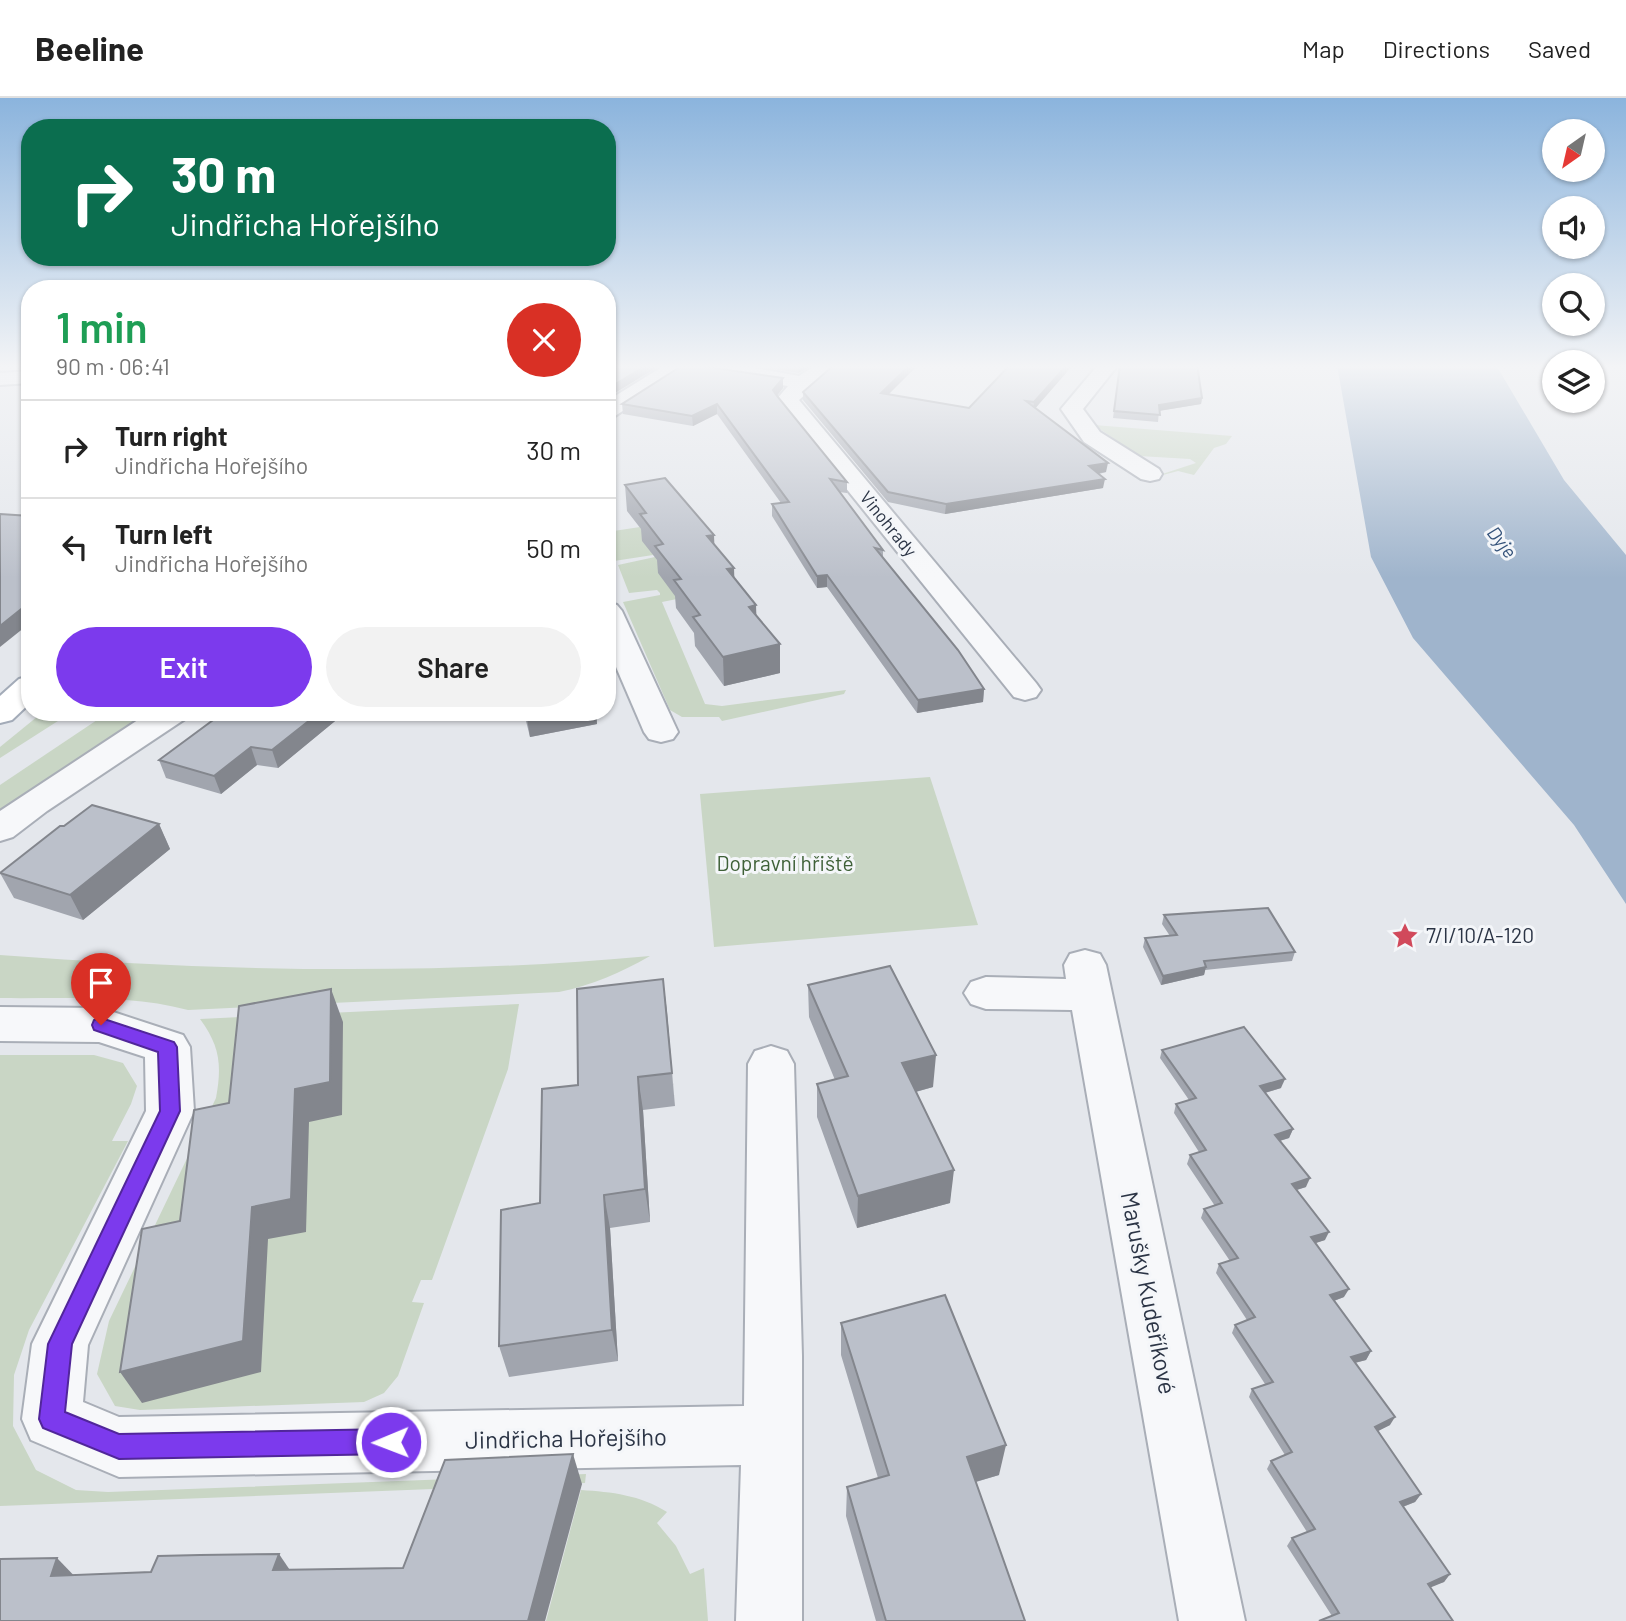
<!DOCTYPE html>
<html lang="en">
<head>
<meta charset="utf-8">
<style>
  :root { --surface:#fff; --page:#f2f2f2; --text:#222; --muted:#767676; --line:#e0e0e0; --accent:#7c3aed }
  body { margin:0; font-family:Barlow,sans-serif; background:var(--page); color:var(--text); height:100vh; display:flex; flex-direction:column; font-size:26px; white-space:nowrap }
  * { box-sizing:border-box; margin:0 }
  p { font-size:23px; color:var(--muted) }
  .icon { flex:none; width:38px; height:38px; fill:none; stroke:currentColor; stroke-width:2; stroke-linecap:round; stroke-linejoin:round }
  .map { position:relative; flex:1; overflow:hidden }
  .side { position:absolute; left:21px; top:182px; width:595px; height:441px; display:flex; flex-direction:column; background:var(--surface); border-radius:28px; box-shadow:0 2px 5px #0004 }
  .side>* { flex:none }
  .hud { position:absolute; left:21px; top:21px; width:595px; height:147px; border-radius:28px; box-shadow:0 2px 5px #0004; background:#0b6e4f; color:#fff; overflow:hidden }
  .needle { width:46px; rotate:214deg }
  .buttons { position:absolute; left:1542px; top:21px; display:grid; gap:14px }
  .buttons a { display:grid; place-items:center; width:63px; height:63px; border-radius:50%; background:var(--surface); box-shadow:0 2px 5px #0004; font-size:35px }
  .pin { position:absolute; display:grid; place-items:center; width:60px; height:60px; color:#fff; margin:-72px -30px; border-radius:50% 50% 50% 0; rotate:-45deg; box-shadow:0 0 7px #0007 }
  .pin .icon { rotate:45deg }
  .me { position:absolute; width:77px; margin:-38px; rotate:269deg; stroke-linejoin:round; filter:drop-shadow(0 0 5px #0008) }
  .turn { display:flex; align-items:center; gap:24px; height:147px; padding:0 35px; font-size:32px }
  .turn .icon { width:91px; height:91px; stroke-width:2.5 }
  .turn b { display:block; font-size:49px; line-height:60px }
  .round { display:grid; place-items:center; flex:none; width:74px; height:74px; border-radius:37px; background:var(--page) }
  .summary { display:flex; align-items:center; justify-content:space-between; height:119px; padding:0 35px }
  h1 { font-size:42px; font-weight:600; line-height:52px; color:#1e9e55 }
  .button { display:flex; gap:14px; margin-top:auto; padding:14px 35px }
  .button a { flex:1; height:80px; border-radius:42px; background:var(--accent); color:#fff; font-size:28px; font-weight:600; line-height:80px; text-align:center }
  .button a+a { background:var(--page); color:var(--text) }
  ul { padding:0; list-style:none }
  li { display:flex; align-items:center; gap:21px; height:98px; padding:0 35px; border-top:2px solid var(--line) }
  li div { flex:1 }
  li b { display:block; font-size:26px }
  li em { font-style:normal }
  header { display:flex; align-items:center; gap:42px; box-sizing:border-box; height:98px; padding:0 35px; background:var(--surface); border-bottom:2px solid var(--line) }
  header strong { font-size:33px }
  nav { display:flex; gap:38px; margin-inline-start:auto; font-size:24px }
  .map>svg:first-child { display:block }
  .green { fill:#c9d6c5 }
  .water { fill:#9fb4cc }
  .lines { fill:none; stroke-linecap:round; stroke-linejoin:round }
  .minor-casing { stroke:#a9aeb7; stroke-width:4 }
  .primary-casing { stroke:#a3abb8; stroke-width:4 }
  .minor { fill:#f7f8fa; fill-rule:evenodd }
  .primary { fill:#fff; fill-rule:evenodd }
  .wall { fill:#a1a5ae }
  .shaded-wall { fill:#83868d }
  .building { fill:#bbc0ca; stroke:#83868d; stroke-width:2 }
  .route { fill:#7c3aed; stroke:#51269a; stroke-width:2 }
  .labels { text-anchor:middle; stroke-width:6; stroke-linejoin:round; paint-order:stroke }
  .far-street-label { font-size:18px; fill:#2b3445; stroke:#f4f6f9 }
  .far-water-label { font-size:19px; font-style:italic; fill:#34527a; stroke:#f4f6f9 }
  .park-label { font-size:21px; fill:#3f6138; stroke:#f4f6f9 }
  .poi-label { font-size:21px; fill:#2b3445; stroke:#f4f6f9; text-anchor:start }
  .near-street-label { font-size:24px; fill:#2b3445; stroke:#f4f6f9 }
</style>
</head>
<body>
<header>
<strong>Beeline</strong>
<nav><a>Map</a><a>Directions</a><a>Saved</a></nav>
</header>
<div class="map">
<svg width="1626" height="1523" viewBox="0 0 1626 1523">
  <rect width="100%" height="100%" fill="#e4e7ec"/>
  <g class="green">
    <polygon points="1094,327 1232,338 1226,346 1214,350 1194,377 1178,373 1144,382 1196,365 1190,361 1139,358"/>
    <polygon points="640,429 653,457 614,463 607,446 607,434"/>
    <polygon points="655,459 665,473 677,501 662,504 705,606 722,608 846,592 844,596 722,623 719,619 682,619 670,612 623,504 660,497 660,495 657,492 629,495 618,467"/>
    <polygon points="43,614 72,614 0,660 0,649"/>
    <polygon points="109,614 162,614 0,719 0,687"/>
    <polygon points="930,679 978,827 714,849 700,696"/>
    <path d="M0,857c216,16 435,21 650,1 -30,17 -57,29 -91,36l-371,18c-60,-16 -126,-11 -188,-12z"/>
    <path d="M519,906l-11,65 -76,211h-11l-9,22 12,1 -26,73 -14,17 -20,9 -224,8 -25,-4 -18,-32 12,-53 107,-223c6,-33 4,-52 -16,-79z"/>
    <polygon points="0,957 94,957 123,965 137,988 131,1006 112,1043 128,1043 29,1232 14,1277 13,1328 36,1372 76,1392 108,1394 586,1376 585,1385 0,1408"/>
    <path d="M581,1392c31,2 59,5 86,22l-10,11 19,23 14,28 14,-6 4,53h-162z"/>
  </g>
  <polygon class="water" points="1337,267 1496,267 1564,382 1626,457 1626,806 1574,727 1413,540 1371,459"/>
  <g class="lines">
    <defs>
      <g id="minor">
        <polygon points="665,267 738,267 799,278 816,267 839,267 799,302 1036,585 1041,592 1036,599 1025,602 1014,599 779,307 776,302 788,288 685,272 615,318 607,320 607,303"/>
        <polygon points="1098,267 1118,267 1083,311 1100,334 1159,371 1162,376 1159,381 1150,383 1141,381 1084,344 1061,311"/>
        <polygon points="30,273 30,285 0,287 0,275"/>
        <polygon points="607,504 617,507 622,513 678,634 673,641 661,644 649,641 644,634 607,548"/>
        <polygon points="150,614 189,614 185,621 47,713 13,739 0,743 0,713"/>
        <polygon points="1085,852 1100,856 1106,867 1245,1523 1179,1523 1072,912 986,911 971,906 964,895 971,884 986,879 1066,881 1064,867 1070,856"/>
        <polygon points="0,909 101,910 183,937 190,949 194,1013 88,1247 83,1304 119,1319 744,1308 748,966 755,953 771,948 787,953 794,966 802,1258 802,1523 736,1523 741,1367 119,1379 31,1342 22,1321 32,1246 146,1013 145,959 99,944 0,943"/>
      </g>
      <polygon id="primary" points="30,578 30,605 12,622 0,625 0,598 19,581"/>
    </defs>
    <use href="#minor" class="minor-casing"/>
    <use href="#primary" class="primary-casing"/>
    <use href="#minor" class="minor"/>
    <use href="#primary" class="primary"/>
  </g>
  <g class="wall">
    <polygon points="750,267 813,267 798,275"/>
    <polygon points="918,267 888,296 969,310 1010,267 1073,267 1035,310 1106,374 1099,376 1103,390 945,416 888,404 803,302 803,294"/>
    <polygon points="1120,267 1198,273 1202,300 1201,306 1159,313 1158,324 1113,320"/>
    <polygon points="783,280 783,290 777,298 847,384 847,395 839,394 883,452 883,460 984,591 983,604 917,615 827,489 817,490 772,418 772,406 781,405 717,316 693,328 623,316 622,306"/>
    <polygon points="625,387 714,437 714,447 734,481 756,507 756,518 780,575 724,588 695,548 694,535 676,510 675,498 658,475 657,462 642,443 641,431 627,413"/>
    <polygon points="346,614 278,670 257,667 221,696 166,680 159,662"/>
    <polygon points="501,614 596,614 597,626 530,639 524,615 502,619"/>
    <polygon points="159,726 170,751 83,822 14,800 0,775 64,728"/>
    <polygon points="1164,817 1295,854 1292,863 1205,872 1204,877 1161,887 1143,849 1145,840 1170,838 1162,826"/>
    <polygon points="663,881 675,1008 643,1012 650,1124 610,1130 618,1263 509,1279 499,1248 540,1105 578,987"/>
    <polygon points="808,887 933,989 916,994 950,1105 857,1130 817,1019 817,986 835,982 809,919"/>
    <polygon points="1162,952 1281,990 1265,995 1293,1031 1289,1040 1280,1043 1306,1089 1297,1092 1325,1142 1315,1145 1344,1199 1334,1203 1371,1253 1366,1262 1355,1265 1390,1327 1378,1333 1421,1396 1415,1404 1403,1409 1450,1476 1444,1484 1332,1518 1287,1448 1292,1440 1307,1434 1267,1371 1271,1363 1285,1357 1249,1299 1252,1291 1265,1286 1232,1235 1235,1227 1247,1222 1216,1175 1219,1166 1230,1163 1201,1120 1204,1111 1215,1108 1187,1066 1190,1057 1199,1054 1174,1015 1176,1006 1189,1002 1160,960"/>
    <polygon points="841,1225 999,1377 976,1384 1025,1523 876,1523 846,1418 847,1389 878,1380 841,1257"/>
  </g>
  <g class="shaded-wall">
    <polygon points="647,267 661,267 607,300 607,291"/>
    <polygon points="798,267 813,267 798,275"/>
    <polygon points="910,267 918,267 881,304 881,295"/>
    <polygon points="1067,267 1073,267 1033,313 1034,304"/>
    <polygon points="783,280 783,290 773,302 773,292"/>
    <polygon points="1202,300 1201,306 1158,313 1159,307"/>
    <polygon points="717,306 717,316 693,328 692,318"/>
    <polygon points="1108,365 1106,374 1087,377 1089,368"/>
    <polygon points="1105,381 1103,390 945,416 946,406"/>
    <polygon points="714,437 715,464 707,438"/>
    <polygon points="734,470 735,498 727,471"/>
    <polygon points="827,477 827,489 817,490 817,478"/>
    <polygon points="30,504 30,525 0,549 0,528"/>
    <polygon points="756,507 757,535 749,509"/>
    <polygon points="780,546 780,575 724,588 723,559"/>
    <polygon points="607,581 610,601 607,601"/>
    <polygon points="984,591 983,604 917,615 918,602"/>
    <polygon points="320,614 346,614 278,670 272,652"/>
    <polygon points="501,614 524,614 524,615 502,619"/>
    <polygon points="526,614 596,614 597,626 530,639"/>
    <polygon points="251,649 257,667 221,696 214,678"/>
    <polygon points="159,726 170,751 83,822 70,797"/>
    <polygon points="1206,869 1204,877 1161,887 1163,878"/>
    <polygon points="663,881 667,914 675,1008 672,975"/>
    <polygon points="331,891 343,924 342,1017 309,1024 306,1134 268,1141 261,1274 142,1305 120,1274 252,1109"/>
    <polygon points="936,957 933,989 900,998 902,965"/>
    <polygon points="638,979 643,1012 650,1124 645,1091"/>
    <polygon points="1285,981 1281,990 1257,997 1260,988"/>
    <polygon points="1293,1031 1289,1040 1272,1045 1275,1037"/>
    <polygon points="954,1072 950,1105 857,1130 858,1098"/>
    <polygon points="1310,1080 1306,1089 1289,1094 1292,1086"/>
    <polygon points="604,1097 610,1130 618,1263 612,1232"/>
    <polygon points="1329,1134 1325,1142 1307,1148 1311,1139"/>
    <polygon points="1349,1191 1344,1199 1325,1206 1330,1197"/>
    <polygon points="1371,1253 1366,1262 1346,1267 1351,1259"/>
    <polygon points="1395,1319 1390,1327 1370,1337 1375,1329"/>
    <polygon points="1006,1347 999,1377 961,1388 967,1359"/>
    <polygon points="573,1356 582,1386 545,1523 528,1523"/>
    <polygon points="1421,1396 1415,1404 1394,1412 1400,1404"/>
    <polygon points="279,1456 298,1484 273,1472"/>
    <polygon points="57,1460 84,1488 51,1478"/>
    <polygon points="1450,1476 1444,1484 1422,1493 1428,1486"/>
  </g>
  <g class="building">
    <polygon points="607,267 647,267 607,291"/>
    <polygon points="683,267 694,267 783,280 773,292 777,298 847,384 830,381 883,452 875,450 958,552 984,591 918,602 827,477 817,478 772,406 789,404 717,306 692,318 622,306"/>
    <polygon points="834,267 910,267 881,295 969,310 1010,267 1067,267 1034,304 1026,303 1108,365 1089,368 1105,381 946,406 888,394 803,294"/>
    <polygon points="1120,267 1198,267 1198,273 1202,300 1159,307 1160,317 1114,313"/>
    <polygon points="665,380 714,437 707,438 734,470 727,471 756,507 749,509 780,546 723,559 693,519 700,517 674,482 681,481 655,448 663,446 640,416 646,415 625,387"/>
    <polygon points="0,416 30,418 30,504 0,528"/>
    <polygon points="224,614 320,614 272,652 251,649 214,678 159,662"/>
    <polygon points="92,707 159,726 70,797 0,775 60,728 64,728"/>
    <polygon points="1268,810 1295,854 1204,863 1206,869 1163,878 1145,840 1177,837 1164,817"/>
    <polygon points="890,868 936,957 902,965 954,1072 858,1098 817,986 848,978 808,887"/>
    <polygon points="663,881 672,975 638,979 645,1091 604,1097 612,1232 499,1248 501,1112 540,1105 542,991 578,987 577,891"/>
    <polygon points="331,891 330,984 295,991 291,1101 252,1109 243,1243 120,1274 142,1131 180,1123 194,1012 229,1005 239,908"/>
    <polygon points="1244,929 1285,981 1260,988 1293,1031 1275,1037 1310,1080 1292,1086 1329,1134 1311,1139 1349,1191 1330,1197 1371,1253 1351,1259 1395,1319 1375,1329 1421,1396 1400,1404 1450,1476 1428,1486 1453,1523 1319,1523 1339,1515 1292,1440 1315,1431 1271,1363 1292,1354 1252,1291 1273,1284 1235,1227 1255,1219 1219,1166 1238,1160 1204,1111 1222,1105 1190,1057 1206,1052 1176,1006 1196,1000 1162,952"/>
    <polygon points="945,1197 1006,1347 967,1359 1025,1523 886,1523 847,1389 889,1377 841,1225"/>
    <polygon points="573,1356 528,1523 0,1523 0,1461 57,1460 51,1478 151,1474 158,1458 200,1457 279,1456 273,1472 403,1470 445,1362"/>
  </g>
  <linearGradient id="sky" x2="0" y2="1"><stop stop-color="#8bb4dd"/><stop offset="0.56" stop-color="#f3f4f6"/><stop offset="1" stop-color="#f3f4f6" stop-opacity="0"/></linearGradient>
  <rect width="1626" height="480" fill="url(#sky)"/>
  <polygon class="route" points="101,920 174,944 177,949 180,1013 72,1246 65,1314 119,1336 391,1331 400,1335 403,1344 400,1353 391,1356 119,1361 43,1330 39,1321 48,1246 160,1013 158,954 94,932 92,927 94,922"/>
  <defs>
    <symbol id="sight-bare" viewBox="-9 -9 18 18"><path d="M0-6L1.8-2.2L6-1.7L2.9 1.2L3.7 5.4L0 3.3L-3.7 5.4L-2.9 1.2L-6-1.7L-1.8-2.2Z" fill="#d1495b" stroke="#f4f6f9" stroke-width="2.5" paint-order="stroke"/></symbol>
  </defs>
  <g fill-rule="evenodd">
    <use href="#sight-bare" x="1386" y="819" width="38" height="38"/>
  </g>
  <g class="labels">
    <g class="far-street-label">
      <text transform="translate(888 426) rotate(51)" y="6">Vinohrady</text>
    </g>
    <g class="far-water-label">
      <text transform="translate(1502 444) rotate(52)" y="7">Dyje</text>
    </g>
    <g class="park-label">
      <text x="785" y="773">Dopravní hřiště</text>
    </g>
    <g class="poi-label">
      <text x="1426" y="845">7/I/10/A-120</text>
    </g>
    <g class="near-street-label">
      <text transform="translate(1148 1195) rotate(79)" y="8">Marušky Kudeříkové</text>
      <text transform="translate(566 1341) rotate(-1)" y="8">Jindřicha Hořejšího</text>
    </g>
  </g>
</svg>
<div class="buttons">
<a><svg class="needle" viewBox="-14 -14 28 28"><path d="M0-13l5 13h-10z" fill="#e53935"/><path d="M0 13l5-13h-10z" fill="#767676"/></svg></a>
<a><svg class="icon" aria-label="sound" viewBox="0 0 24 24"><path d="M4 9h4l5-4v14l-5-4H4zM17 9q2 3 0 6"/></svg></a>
<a><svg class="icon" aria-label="search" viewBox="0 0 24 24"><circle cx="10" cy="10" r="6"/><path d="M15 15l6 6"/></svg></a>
<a><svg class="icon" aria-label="layers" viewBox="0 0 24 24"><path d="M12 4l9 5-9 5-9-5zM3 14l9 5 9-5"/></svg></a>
</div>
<div class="pin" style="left:101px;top:927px;background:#d93025"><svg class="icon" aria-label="arrive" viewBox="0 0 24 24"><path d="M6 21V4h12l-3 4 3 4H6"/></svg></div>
<svg class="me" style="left:391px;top:1344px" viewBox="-20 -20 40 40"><circle r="17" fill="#7c3aed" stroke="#fff" stroke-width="3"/><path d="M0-11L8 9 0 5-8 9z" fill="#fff"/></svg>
<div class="hud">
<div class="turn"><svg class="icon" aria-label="right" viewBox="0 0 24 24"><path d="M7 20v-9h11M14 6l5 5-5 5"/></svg><div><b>30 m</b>Jindřicha Hořejšího</div></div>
</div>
<section class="side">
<div class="summary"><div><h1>1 min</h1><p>90 m · 06:41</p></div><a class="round" style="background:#d93025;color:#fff"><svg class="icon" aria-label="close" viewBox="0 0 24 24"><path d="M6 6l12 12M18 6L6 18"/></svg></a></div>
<ul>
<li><svg class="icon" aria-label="right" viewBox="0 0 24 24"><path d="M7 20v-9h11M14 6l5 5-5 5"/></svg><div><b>Turn right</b><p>Jindřicha Hořejšího</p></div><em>30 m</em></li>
<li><svg class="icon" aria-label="left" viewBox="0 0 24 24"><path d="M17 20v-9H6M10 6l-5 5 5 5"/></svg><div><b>Turn left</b><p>Jindřicha Hořejšího</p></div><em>50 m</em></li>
</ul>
<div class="button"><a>Exit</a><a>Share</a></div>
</section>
</div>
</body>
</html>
